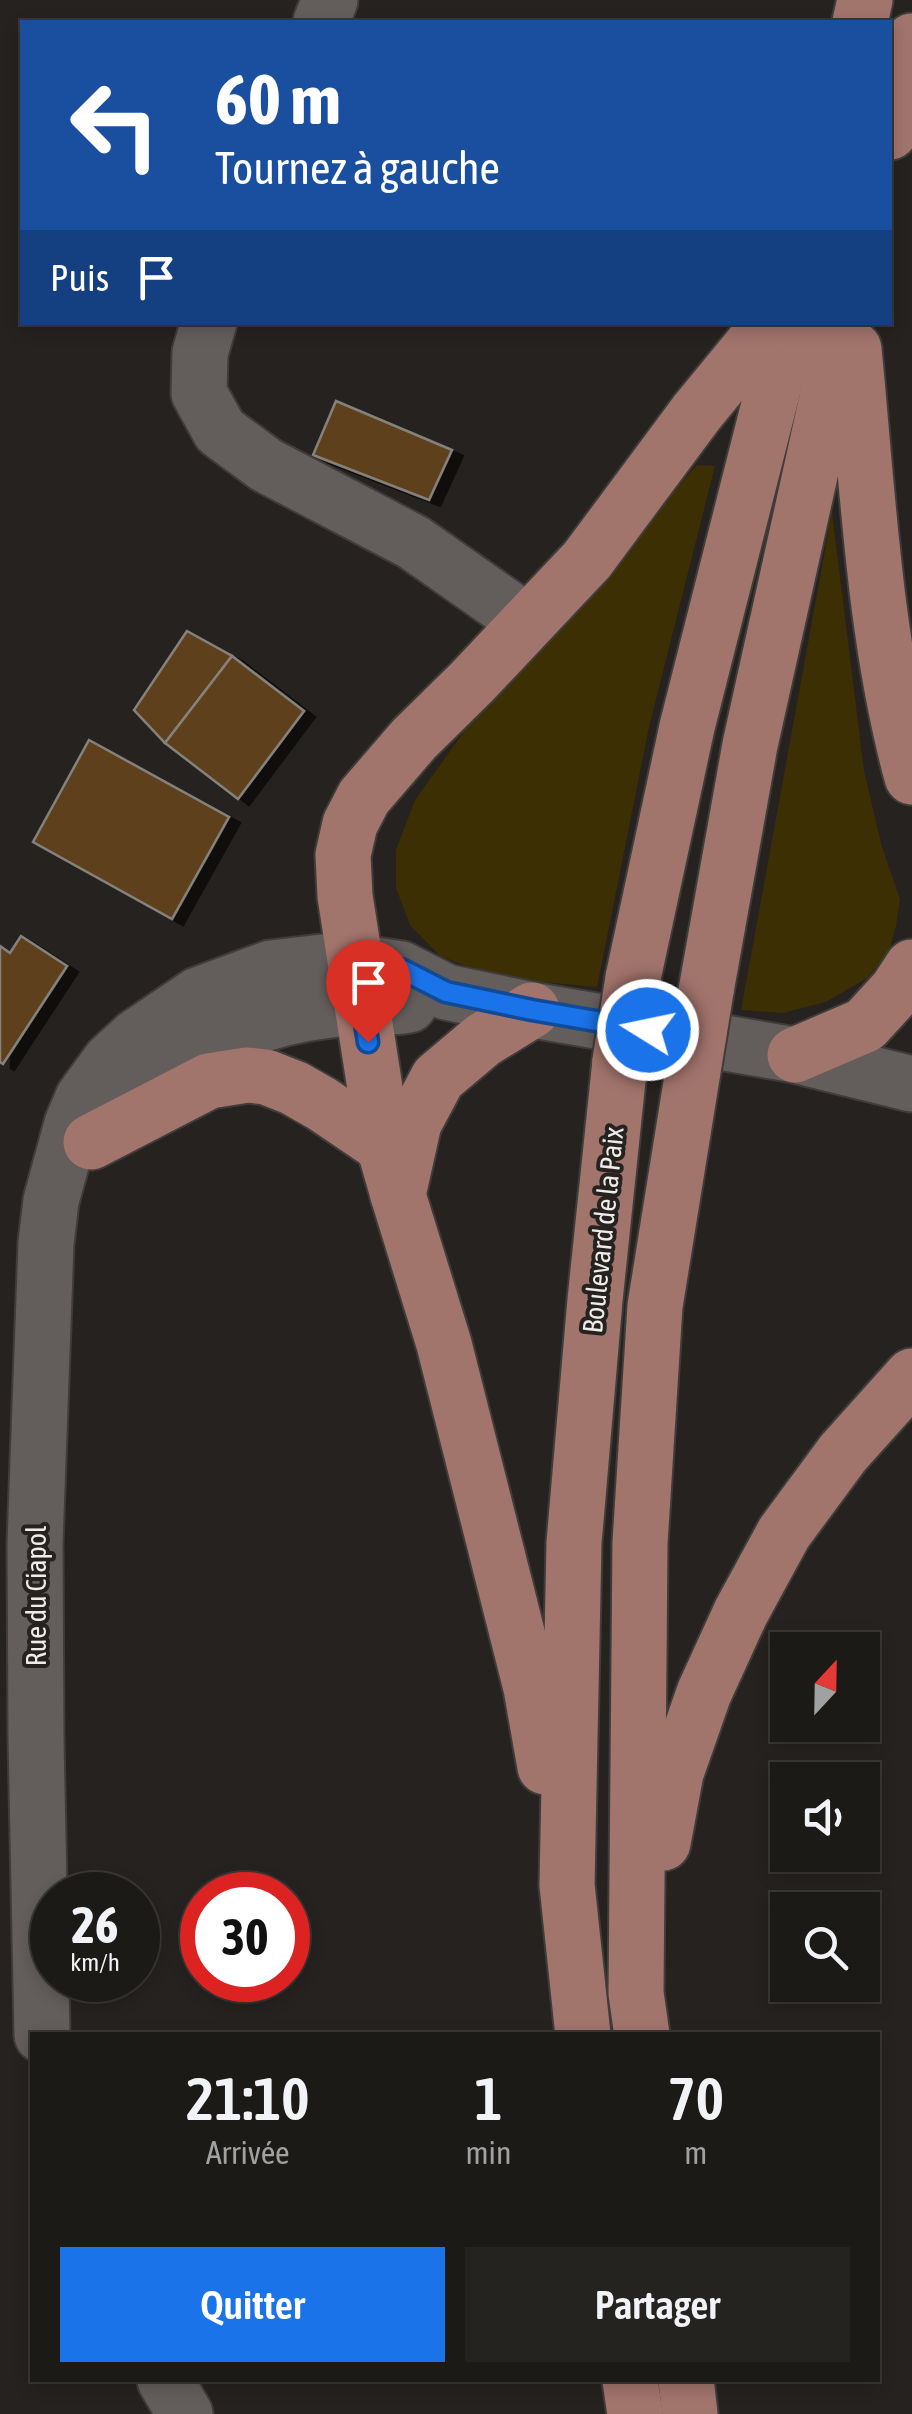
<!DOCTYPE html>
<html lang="fr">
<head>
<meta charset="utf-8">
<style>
  :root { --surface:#1c1a17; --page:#252320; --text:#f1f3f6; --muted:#a0a1a1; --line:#3a3836; --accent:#1a73e8 }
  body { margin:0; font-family:"Asap Condensed",sans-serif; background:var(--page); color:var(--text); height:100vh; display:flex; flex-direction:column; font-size:38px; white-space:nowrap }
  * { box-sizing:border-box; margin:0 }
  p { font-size:32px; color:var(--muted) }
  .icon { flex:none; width:55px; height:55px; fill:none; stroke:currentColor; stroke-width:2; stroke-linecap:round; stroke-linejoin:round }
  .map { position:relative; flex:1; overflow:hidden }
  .details { position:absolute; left:30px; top:2032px; width:850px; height:350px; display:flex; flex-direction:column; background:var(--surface); border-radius:0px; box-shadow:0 5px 15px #0003,0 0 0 2px var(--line) }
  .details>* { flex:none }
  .top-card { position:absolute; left:20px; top:20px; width:872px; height:305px; border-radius:0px; box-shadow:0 5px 15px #0003,0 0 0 2px var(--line); background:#1a4fa0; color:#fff; overflow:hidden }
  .needle { width:65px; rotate:22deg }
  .buttons { position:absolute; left:770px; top:1632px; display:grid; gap:20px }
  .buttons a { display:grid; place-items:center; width:110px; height:110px; border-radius:0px; background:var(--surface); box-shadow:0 5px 15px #0003,0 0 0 2px var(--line); font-size:50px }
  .speed { position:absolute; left:30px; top:1872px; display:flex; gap:20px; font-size:50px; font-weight:700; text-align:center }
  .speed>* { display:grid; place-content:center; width:130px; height:130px; border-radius:50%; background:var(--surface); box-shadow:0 5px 15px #0003,0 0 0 2px var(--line); line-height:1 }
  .speed small { font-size:25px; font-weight:400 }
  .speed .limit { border:15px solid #d22; background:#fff; color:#111 }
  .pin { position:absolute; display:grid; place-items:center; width:85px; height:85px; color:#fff; margin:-102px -42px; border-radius:50% 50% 50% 0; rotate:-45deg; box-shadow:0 0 10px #0007 }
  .pin .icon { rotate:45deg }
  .me { position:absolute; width:110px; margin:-55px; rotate:280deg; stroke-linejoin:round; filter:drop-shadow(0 0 8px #0008) }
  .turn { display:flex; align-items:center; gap:35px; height:210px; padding:0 30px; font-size:45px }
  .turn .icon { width:130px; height:130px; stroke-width:2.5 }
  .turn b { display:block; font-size:70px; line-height:85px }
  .then { display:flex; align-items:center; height:95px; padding:0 30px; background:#0003; gap:20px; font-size:38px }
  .eta { display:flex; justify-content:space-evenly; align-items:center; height:170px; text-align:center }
  .eta b { font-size:60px; font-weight:600; line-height:70px }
  .action { display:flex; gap:20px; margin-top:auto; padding:20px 30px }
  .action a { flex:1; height:115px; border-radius:0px; background:var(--accent); color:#fff; font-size:40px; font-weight:600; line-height:115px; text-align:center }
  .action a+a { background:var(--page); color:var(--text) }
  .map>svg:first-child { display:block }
  .green { fill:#3c2f04 }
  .building { fill:#5f411b; stroke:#85827d; stroke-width:2.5; filter:url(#shadow) }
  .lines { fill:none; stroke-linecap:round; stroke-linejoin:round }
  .minor-casing { stroke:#403c3a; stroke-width:59 }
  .major-casing { stroke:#403c3a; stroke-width:59 }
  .minor { stroke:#635e5b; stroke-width:55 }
  .major { stroke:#a1746c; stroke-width:55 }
  .major-bridge-casing { stroke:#403c3a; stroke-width:59; stroke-linecap:butt }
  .major-bridge { stroke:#a1746c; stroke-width:55 }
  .route-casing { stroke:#114b97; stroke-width:25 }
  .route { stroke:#1a73e8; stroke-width:18 }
  .labels { text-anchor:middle; stroke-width:8; stroke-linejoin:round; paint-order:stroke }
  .street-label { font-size:28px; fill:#eeebe9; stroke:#26221f }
</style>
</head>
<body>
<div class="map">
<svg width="912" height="2414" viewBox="0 0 912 2414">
  <defs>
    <filter id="shadow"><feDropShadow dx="11" dy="6" stdDeviation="0" flood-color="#0009"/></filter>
  </defs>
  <rect width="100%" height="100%" fill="#26221f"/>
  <g class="green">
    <polygon points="697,465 715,466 649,727 597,987 497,978 440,956 410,925 396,888 396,850 415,800 478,712"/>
    <polygon points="832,512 864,771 882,847 900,899 896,926 888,955 867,978 826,1002 783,1013 741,1010"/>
  </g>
  <g class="building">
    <polygon points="336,401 452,450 429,500 313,455"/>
    <polygon points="187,631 232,656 165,743 134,710"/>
    <polygon points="232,656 304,711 238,799 165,743"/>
    <polygon points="89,740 229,817 172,919 33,842"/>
    <polygon points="21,936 67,966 3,1064 0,1062 0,946 10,953"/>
  </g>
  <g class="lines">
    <defs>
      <g id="minor">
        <polyline points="321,22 330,0"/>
        <polyline points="209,322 200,353 199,393 220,431 266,465 413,542 527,622"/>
        <path d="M112,1120c55,-59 131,-99 211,-109 13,-2 26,-3 39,-4 16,-1 32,2 47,-2"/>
        <polyline points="42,2035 36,1739 35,1543 46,1243 51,1201 72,1124 83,1098 110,1061 136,1037 198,995 271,968 331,961 355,962 401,969 446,992 532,1010 795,1055 912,1084"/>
        <polyline points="165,2380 185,2414"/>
      </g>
      <g id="major">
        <polyline points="860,22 865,0"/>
        <polyline points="890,132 912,41"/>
        <path d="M854,349c14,143 20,289 58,428"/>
        <polyline points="633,978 687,727 790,322"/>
        <polyline points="706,991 750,745 844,322"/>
        <polyline points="532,1010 483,1040 438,1078 414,1123 398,1195 444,1344 531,1688 545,1767"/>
        <polyline points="795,1055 865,1025 897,990 912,967"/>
        <polyline points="91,1142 209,1081 247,1075 266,1077 294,1088 322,1104 384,1146"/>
        <polyline points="398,1195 384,1146 345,896 343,855 350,824 364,797 414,739 472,682 587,560 697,412 771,322"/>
        <polyline points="663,1843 676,1773 704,1693 741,1612 784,1533 843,1453 912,1376"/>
        <polyline points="583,2035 567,1885 574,1543 595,1300 620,1061"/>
        <polyline points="642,2035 636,1993 640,1543 655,1306 693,1071"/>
        <polyline points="630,2380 635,2414"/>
        <polyline points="686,2380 690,2414"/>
      </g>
    </defs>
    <use href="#minor" class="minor-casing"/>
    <use href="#major" class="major-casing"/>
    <use href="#minor" class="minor"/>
    <use href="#major" class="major"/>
    <defs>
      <g id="major-bridge">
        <polyline points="620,1061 633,978"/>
        <polyline points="693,1071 706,991"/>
      </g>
    </defs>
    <use href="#major-bridge" class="major-bridge-casing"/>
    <use href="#major-bridge" class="major-bridge"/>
  </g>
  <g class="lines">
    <defs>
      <polyline id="route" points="368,1042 355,962 401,969 446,992 532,1010 648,1030"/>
    </defs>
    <use href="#route" class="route-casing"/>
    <use href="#route" class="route"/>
  </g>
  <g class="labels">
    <g class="street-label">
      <text transform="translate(603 1230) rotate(-84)" y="10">Boulevard de la Paix</text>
      <text transform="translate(36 1596) rotate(-90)" y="10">Rue du Ciapol</text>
    </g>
  </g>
</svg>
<div class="buttons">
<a><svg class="needle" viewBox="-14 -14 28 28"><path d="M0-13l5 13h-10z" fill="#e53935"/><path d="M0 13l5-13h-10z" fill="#a0a1a1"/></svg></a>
<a><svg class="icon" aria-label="sound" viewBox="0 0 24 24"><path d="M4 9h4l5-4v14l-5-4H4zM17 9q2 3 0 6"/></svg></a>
<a><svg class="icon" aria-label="search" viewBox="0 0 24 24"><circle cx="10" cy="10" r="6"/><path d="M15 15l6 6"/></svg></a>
</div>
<div class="speed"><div>26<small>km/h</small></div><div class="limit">30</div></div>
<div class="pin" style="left:368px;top:1042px;background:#d93025"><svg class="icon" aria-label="arrive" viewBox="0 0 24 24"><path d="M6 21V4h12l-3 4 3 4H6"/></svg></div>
<svg class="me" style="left:648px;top:1030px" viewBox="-20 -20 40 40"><circle r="17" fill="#1a73e8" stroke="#fff" stroke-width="3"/><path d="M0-11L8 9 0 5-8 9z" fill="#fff"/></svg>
<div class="top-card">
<div class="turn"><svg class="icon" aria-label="left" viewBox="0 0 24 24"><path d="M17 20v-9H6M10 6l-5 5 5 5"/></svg><div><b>60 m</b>Tournez à gauche</div></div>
<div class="then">Puis<svg class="icon" aria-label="arrive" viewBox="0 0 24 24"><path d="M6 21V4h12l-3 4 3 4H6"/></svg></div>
</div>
<section class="details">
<div class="eta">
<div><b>21:10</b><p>Arrivée</p></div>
<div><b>1</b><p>min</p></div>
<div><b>70</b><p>m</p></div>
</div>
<div class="action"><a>Quitter</a><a>Partager</a></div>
</section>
</div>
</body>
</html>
